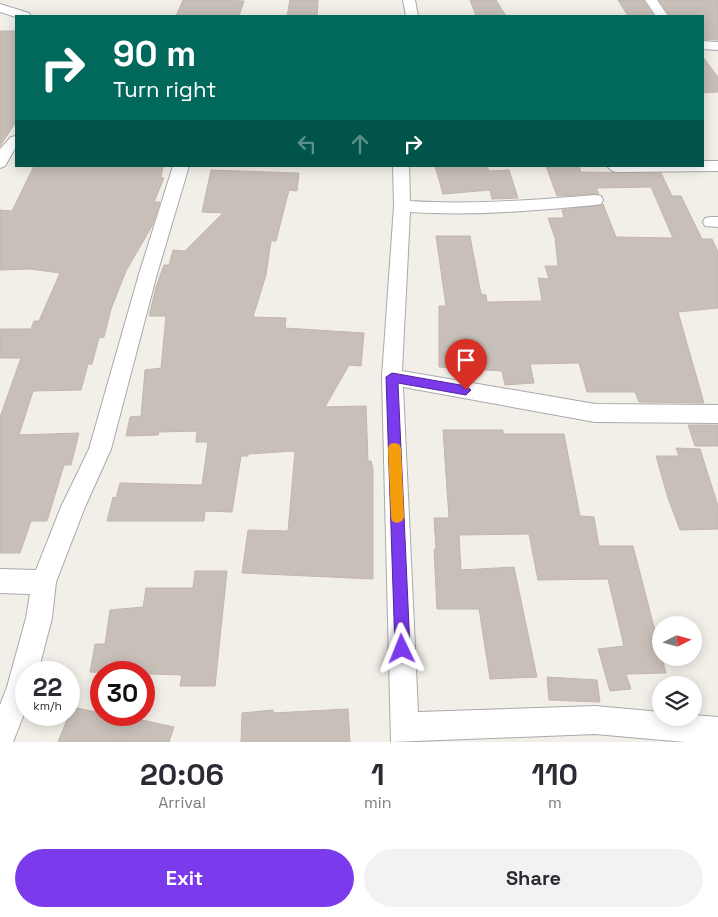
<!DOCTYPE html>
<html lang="en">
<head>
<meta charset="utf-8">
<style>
  :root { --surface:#fff; --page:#f2f2f3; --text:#2b2b33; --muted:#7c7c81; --accent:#7c3aed }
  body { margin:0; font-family:"Space Grotesk",sans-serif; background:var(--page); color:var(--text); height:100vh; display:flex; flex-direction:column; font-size:19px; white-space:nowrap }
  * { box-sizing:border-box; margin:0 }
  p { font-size:16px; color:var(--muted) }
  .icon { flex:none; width:28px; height:28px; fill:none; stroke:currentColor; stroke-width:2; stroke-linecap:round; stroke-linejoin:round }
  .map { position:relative; height:742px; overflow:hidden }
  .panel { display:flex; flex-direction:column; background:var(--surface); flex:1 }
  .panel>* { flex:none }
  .top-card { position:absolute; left:15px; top:15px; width:689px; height:152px; border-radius:0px; box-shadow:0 2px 12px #0003; background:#00695c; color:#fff; overflow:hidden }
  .needle { width:32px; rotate:84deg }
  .buttons { position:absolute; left:652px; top:616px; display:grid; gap:10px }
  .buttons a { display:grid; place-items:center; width:50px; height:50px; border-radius:50%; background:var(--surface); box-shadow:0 2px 12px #0003; font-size:25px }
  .speed { position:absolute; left:15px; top:661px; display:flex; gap:10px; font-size:25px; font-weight:700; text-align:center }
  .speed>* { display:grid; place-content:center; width:65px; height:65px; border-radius:50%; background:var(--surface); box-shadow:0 2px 12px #0003; line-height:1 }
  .speed small { font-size:12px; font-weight:400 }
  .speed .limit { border:8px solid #d22; background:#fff; color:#111 }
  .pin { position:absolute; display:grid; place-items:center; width:42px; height:42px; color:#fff; margin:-51px -21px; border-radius:50% 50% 50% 0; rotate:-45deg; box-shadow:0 0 5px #0007 }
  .pin .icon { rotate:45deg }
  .me { position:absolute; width:55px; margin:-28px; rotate:358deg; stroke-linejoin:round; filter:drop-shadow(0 0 4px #0008) }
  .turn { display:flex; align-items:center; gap:18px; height:105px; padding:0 15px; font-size:22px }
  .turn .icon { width:65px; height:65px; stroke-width:2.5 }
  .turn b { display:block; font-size:35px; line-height:42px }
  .lanes { display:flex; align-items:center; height:48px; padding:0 15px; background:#0003; justify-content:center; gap:25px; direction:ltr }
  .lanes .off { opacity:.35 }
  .eta { display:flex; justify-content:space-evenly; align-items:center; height:85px; text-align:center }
  .eta b { font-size:30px; font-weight:700; line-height:35px }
  .action { display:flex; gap:10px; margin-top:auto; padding:10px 15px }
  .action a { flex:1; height:58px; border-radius:30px; background:var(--accent); color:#fff; font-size:20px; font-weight:700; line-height:58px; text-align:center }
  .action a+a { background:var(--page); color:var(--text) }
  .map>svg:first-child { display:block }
  .building { fill:#c7bfb8; stroke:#c4b6ab }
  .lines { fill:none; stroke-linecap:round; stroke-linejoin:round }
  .minor-casing { stroke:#a9a9a9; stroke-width:2 }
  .minor { fill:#fff; fill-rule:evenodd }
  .route { fill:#7c3aed; stroke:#51269a }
  .slow { fill:#f59e0b }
</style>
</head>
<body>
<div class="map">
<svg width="718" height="742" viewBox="0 0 718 742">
  <rect width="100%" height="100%" fill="#f2efe9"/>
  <g class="building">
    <polygon points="183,0 209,0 244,1 239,16 176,16"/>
    <polygon points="290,0 318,0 317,16 287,16"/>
    <polygon points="470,0 496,0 506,16 476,16"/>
    <polygon points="618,0 643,0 654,16 628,16"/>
    <polygon points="659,0 718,0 718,40 702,39 702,16 670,16"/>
    <polygon points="0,31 16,31 16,122 0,146"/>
    <polygon points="702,56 718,77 718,92 702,93"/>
    <polygon points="34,166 163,166 161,178 164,178 154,202 160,202 152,226 126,271 111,309 104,337 99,338 92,364 88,364 81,390 33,391 19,435 79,433 71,465 64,465 47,521 31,521 20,553 0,553 0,417 21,358 0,358 0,329 31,329 34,321 39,321 60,273 30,269 0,270 0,210 12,211"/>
    <polygon points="435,166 487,166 489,171 509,170 518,198 492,199 490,190 443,194"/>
    <polygon points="546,166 579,166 581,172 661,173 672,196 681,196 702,239 712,239 718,252 718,308 678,312 704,403 639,402 635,392 587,392 579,363 530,364 534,383 505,385 502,371 439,367 439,306 446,306 436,236 470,236 481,294 486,295 487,302 542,301 538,278 549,279 545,266 558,266 555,238 548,218 564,218 562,210 603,204 616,237 673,238 651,187 596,188 599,194 557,196"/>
    <polygon points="211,170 299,173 297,191 289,190 276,241 271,241 266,275 253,317 286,318 285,328 364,333 361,366 349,365 325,407 366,406 368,461 371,461 373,469 373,579 242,573 248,530 288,531 295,451 248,454 248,456 241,456 232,512 205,511 204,521 107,521 113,497 116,498 120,483 202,485 208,442 196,442 197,431 159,432 158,435 126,436 130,417 141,416 145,370 161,368 166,316 149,316 156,287 164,265 169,265 173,250 185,251 223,213 202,212"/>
    <polygon points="688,425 718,425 718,446 695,446"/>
    <polygon points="443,430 503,430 503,434 564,434 580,516 594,517 599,546 633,546 666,673 626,674 631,689 610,691 598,649 624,646 608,579 538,580 529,534 459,535 461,570 514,567 537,677 490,679 479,609 437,609 434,549 436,549 434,518 449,518"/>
    <polygon points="676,448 700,449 718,506 718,529 680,530 668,498 656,456 679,456"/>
    <polygon points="195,571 227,571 215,686 180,686 182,675 90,672 95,644 105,644 110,610 143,607 146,588 193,588"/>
    <polygon points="547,677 597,680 600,702 549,700"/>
    <polygon points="72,707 101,713 101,715 128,717 174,727 169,742 58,742"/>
    <polygon points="348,709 350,742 241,742 242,713 273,710 273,713"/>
  </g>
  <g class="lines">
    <defs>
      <g id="minor">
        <polygon points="403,0 415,0 418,16 406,16"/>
        <polygon points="645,0 657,0 668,16 656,16"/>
        <polygon points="0,4 29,13 31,16 16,17 0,12"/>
        <polygon points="702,41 718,42 718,50 702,49"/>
        <polygon points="16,136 16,147 5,166 0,168 0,149 11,137"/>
        <polygon points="702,161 718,161 718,171 616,172 611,170 608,167 702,166"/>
        <polygon points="173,166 189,166 157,274 111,449 85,507 56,582 52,618 38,672 26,672 26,709 13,742 0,742 0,705 7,687 26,618 30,594 0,593 0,569 36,570 61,507 89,449 139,274"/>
        <path d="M393,166h16l1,35c62,4 123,-1 185,-6l6,1 2,4 -2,4 -6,1c-62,6 -123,11 -185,7l-8,159 193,33 123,1v18l-123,-1 -192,-35 15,325 177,-6 66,6v6h33v-3l24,2v25h-33l-90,-8 -204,8 -9,-365 12,-171z"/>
        <polygon points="711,217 718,217 718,227 705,226 703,222 705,218"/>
      </g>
    </defs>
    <use href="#minor" class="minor-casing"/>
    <use href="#minor" class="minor"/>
  </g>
  <polygon class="route" points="392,373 466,386 471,390 466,395 398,383 410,649 408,654 402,656 397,654 395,649 386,377"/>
  <polygon class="slow" points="394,443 399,444 401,448 404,517 402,521 397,523 392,521 391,517 388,448 390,444"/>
</svg>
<div class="buttons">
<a><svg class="needle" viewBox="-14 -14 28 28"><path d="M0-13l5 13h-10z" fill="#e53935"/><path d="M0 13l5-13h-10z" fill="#7c7c81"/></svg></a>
<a><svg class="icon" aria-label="layers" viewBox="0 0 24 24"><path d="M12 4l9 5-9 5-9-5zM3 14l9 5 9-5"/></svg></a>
</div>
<div class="speed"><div>22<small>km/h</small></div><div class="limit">30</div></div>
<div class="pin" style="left:466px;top:390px;background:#d93025"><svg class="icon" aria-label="arrive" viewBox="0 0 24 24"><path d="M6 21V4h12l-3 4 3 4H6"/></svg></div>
<svg class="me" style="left:402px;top:649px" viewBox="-20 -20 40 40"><path d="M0-17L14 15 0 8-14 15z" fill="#7c3aed" stroke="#fff" stroke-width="4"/></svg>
<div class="top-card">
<div class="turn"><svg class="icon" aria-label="right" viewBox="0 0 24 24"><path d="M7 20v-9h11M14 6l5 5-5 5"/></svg><div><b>90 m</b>Turn right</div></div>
<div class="lanes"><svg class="icon off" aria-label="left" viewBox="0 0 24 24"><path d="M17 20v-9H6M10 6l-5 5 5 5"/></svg><svg class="icon off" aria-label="ahead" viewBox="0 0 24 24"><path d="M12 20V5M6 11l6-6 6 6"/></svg><svg class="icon" aria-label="right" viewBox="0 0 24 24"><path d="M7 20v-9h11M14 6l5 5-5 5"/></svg></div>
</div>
</div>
<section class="panel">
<div class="eta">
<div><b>20:06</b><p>Arrival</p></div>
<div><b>1</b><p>min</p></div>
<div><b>110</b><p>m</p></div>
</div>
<div class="action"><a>Exit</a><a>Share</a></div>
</section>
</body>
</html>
